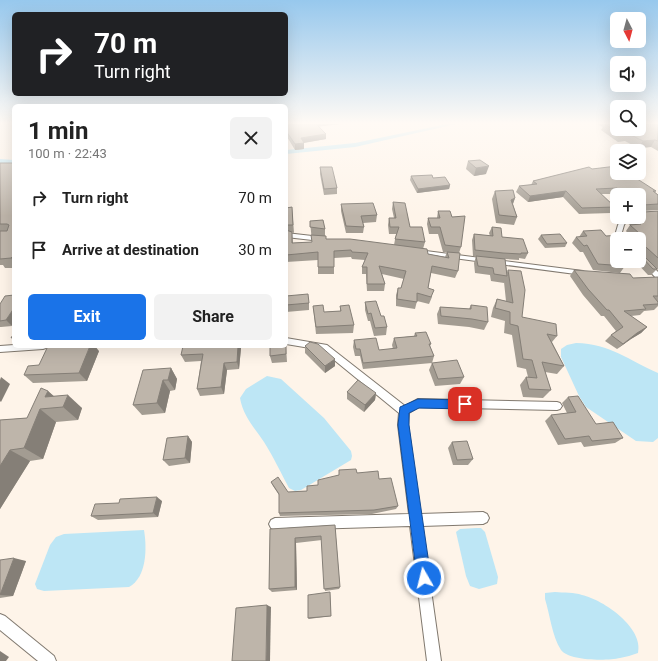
<!DOCTYPE html>
<html lang="en">
<head>
<meta charset="utf-8">
<style>
  :root { --surface:#fff; --page:#f2f2f2; --text:#222; --muted:#767676; --accent:#1a73e8 }
  body { margin:0; font-family:Roboto,sans-serif; background:var(--page); color:var(--text); height:100vh; display:flex; flex-direction:column; font-size:15px; white-space:nowrap }
  * { box-sizing:border-box; margin:0 }
  p { font-size:13px; color:var(--muted) }
  .icon { flex:none; width:22px; height:22px; fill:none; stroke:currentColor; stroke-width:2; stroke-linecap:round; stroke-linejoin:round }
  .map { position:relative; flex:1; overflow:hidden }
  .panel { position:absolute; left:12px; top:104px; width:276px; height:244px; display:flex; flex-direction:column; background:var(--surface); border-radius:6px; box-shadow:0 4px 16px #0002 }
  .panel>* { flex:none }
  .top-card { position:absolute; left:12px; top:12px; width:276px; height:84px; border-radius:6px; box-shadow:0 4px 16px #0002; background:#202124; color:#fff; overflow:hidden }
  .needle { width:26px; rotate:174deg }
  .fabs { position:absolute; left:610px; top:12px; display:grid; gap:8px }
  .fabs a { display:grid; place-items:center; width:36px; height:36px; border-radius:6px; background:var(--surface); box-shadow:0 4px 16px #0002; font-size:20px }
  .pin { position:absolute; display:grid; place-items:center; width:34px; height:34px; color:#fff; margin:-17px; border-radius:8px; box-shadow:0 2px 6px #0006 }
  .me { position:absolute; width:44px; margin:-22px; rotate:352deg; stroke-linejoin:round; filter:drop-shadow(0 0 3px #0008) }
  .turn { display:flex; align-items:center; gap:14px; height:84px; padding:0 16px; font-size:18px }
  .turn .icon { width:52px; height:52px; stroke-width:2.5 }
  .turn b { display:block; font-size:28px; line-height:34px }
  .round { display:grid; place-items:center; flex:none; width:42px; height:42px; border-radius:6px; background:var(--page) }
  .headline { display:flex; align-items:center; justify-content:space-between; height:68px; padding:0 16px }
  h1 { font-size:24px; font-weight:700; line-height:30px }
  .action { display:flex; gap:8px; margin-top:auto; padding:8px 16px }
  .action a { flex:1; height:46px; border-radius:6px; background:var(--accent); color:#fff; font-size:16px; font-weight:700; line-height:46px; text-align:center }
  .action a+a { background:var(--page); color:var(--text) }
  ul { padding:0; list-style:none }
  li { display:flex; align-items:center; gap:12px; height:52px; padding:0 16px }
  li div { flex:1 }
  li b { display:block; font-size:15px }
  li em { font-style:normal }
  .map>svg:first-child { display:block }
  .water { fill:#bde6f5 }
  .lines { fill:none; stroke-linecap:round; stroke-linejoin:round }
  .canal { fill:#bde6f5; fill-rule:evenodd }
  .minor-casing { stroke:#81796f; stroke-width:2 }
  .minor { fill:#fff; fill-rule:evenodd }
  .wall { fill:#a39c92 }
  .shaded-wall { fill:#857f77 }
  .building { fill:#beb5aa; stroke:#857f77 }
  .route { fill:#1a73e8; stroke:#114b97 }
</style>
</head>
<body>
<div class="map">
<svg width="658" height="661" viewBox="0 0 658 661">
  <rect width="100%" height="100%" fill="#fef4e9"/>
  <g class="water">
    <path d="M576,343c35,1 52,17 82,30v65l-5,4 -17,-1 -50,-34 -7,-11 -18,-39v-8l6,-4z"/>
    <path d="M267,376l14,3 43,39 27,33 1,5 -1,4 -50,30 -6,1 -6,-3c-8,-15 -16,-32 -25,-46 -10,-15 -21,-26 -24,-44l6,-9z"/>
    <polygon points="476,528 481,528 485,532 498,577 497,584 479,589 470,586 466,576 456,532 460,529"/>
    <path d="M144,530c3,18 3,47 -15,57l-85,4 -7,-2 -2,-5 15,-39 6,-8 8,-3z"/>
    <path d="M555,592c9,1 19,0 27,3 22,5 62,33 56,58 -6,2 -12,4 -18,5 -13,3 -51,3 -59,-8 -9,-14 -11,-35 -16,-51v-6z"/>
  </g>
  <g class="lines">
    <g class="canal">
      <polygon points="447,124 456,124 355,147 286,154 286,150 355,143"/>
      <polygon points="0,159 14,160 14,164 0,163"/>
    </g>
    <defs>
      <g id="minor">
        <polygon points="623,217 629,217 624,225 622,232 626,239 620,239 616,232 618,225"/>
        <polygon points="286,233 321,237 324,239 321,241 286,237"/>
        <polygon points="418,250 583,271 586,273 583,275 416,253 416,251"/>
        <polygon points="639,254 641,255 658,272 658,278 656,278 639,260"/>
        <polygon points="286,338 327,345 405,406 418,399 557,402 560,403 562,406 560,409 557,410 419,407 409,413 408,425 420,514 483,512 487,514 489,518 487,522 483,524 422,526 441,661 427,661 410,526 275,530 271,528 269,524 271,520 275,518 409,514 398,425 399,413 322,350 286,344"/>
        <polygon points="14,345 14,346 47,346 46,348 43,349 0,352 0,346"/>
        <polygon points="0,614 5,616 54,656 56,661 38,661 0,630"/>
      </g>
    </defs>
    <use href="#minor" class="minor-casing"/>
    <use href="#minor" class="minor"/>
  </g>
  <g class="wall">
    <polygon points="286,124 341,124 319,126 326,134 326,139 304,143 304,149 295,150 286,135"/>
    <polygon points="597,124 658,124 658,151 651,147 638,148 625,141 618,142 601,130 603,127"/>
    <polygon points="468,161 486,174 474,176 466,169"/>
    <polygon points="0,163 14,163 14,268 5,268 3,265 0,265"/>
    <polygon points="320,167 337,188 337,194 324,195 320,174"/>
    <polygon points="592,169 656,191 655,192 658,195 658,210 643,211 644,212 658,211 658,270 647,259 657,269 651,275 648,275 635,261 639,261 639,239 617,239 617,261 625,266 620,273 593,270 583,252 580,252 572,243 576,237 579,237 583,231 606,236 629,235 626,231 630,225 627,223 631,217 639,217 639,195 617,195 617,197 613,194 601,194 615,207 611,213 579,214 563,197 528,202 516,192 519,186 531,185 533,181"/>
    <polygon points="411,176 433,178 450,185 449,189 417,193 410,180"/>
    <polygon points="495,191 515,198 513,204 517,217 514,225 496,223 492,199"/>
    <polygon points="393,202 410,227 425,242 423,249 428,254 445,257 447,252 443,252 438,234 429,234 427,224 428,218 437,218 438,211 461,247 459,253 458,271 455,278 431,273 428,288 432,297 429,304 417,301 415,309 396,306 396,295 398,288 401,288 404,279 382,274 385,284 384,291 367,291 366,274 362,274 362,267 365,260 352,259 351,257 334,258 334,274 318,274 318,260 286,262 286,208 292,207 294,233 292,232 293,243 312,242 310,221 325,229 325,236 326,239 394,245 396,234 389,234 388,225 389,218 394,218 392,209"/>
    <polygon points="341,204 377,215 376,222 363,223 364,227 363,233 346,233 341,211"/>
    <polygon points="492,227 502,237 528,253 525,259 519,258 519,260 505,259 507,272 508,270 522,317 557,336 552,342 564,366 557,374 545,372 551,390 543,398 523,397 520,385 526,377 528,377 526,369 517,367 512,335 504,333 505,321 491,317 493,308 497,299 506,301 504,282 504,283 491,281 490,275 475,273 474,263 476,256 473,256 472,240 474,234 490,236 489,233"/>
    <polygon points="541,235 567,243 565,247 545,248 538,239"/>
    <polygon points="574,270 633,278 658,277 658,306 654,310 644,311 640,315 631,316 647,327 641,333 631,339 617,349 605,341 611,335 616,331 604,316 601,316 583,295 570,276"/>
    <polygon points="286,296 309,303 309,310 286,312"/>
    <polygon points="365,302 387,327 386,335 374,336 370,321 368,321 365,310"/>
    <polygon points="0,304 12,326 1,327 0,327"/>
    <polygon points="471,305 488,322 484,330 469,327 438,324 437,314 440,307 469,309"/>
    <polygon points="313,306 324,312 340,311 340,306 354,325 353,333 316,334"/>
    <polygon points="415,333 431,344 430,346 434,356 432,363 363,369 360,356 355,356 353,347 354,340 379,350 393,349 392,345 394,338 414,336"/>
    <polygon points="286,346 287,362 272,363 270,356"/>
    <polygon points="305,346 335,366 325,373 305,353"/>
    <polygon points="241,348 239,369 227,370 224,394 200,396 197,389 201,361 185,362 181,355"/>
    <polygon points="99,351 87,381 33,383 24,375"/>
    <polygon points="432,363 464,377 460,384 435,386 429,370"/>
    <polygon points="171,368 177,379 175,390 170,391 165,413 142,415 133,405"/>
    <polygon points="48,391 53,396 82,408 78,420 56,422 43,459 30,461 0,509 0,420 27,418"/>
    <polygon points="347,392 376,393 375,400 364,412 347,399"/>
    <polygon points="568,397 596,424 623,438 615,443 584,447 581,442 558,445 545,421 551,415 567,413 562,403"/>
    <polygon points="188,436 192,442 190,463 169,466 163,460"/>
    <polygon points="452,442 473,459 468,465 453,465 448,448"/>
    <polygon points="339,470 357,473 379,479 398,506 396,509 372,514 280,516 279,513 279,495 273,486 271,482 288,492 307,491 318,485 339,475"/>
    <polygon points="162,501 158,517 98,520 91,516 119,503"/>
    <polygon points="335,525 340,587 339,589 325,591 322,540 296,543 297,590 272,592 269,589 270,529"/>
    <polygon points="0,560 26,561 13,596 0,598"/>
    <polygon points="330,592 331,616 309,619 308,618"/>
  </g>
  <g class="shaded-wall">
    <polygon points="314,124 341,124 314,127"/>
    <polygon points="326,134 326,139 302,143 301,138"/>
    <polygon points="655,140 651,147 638,148 643,141"/>
    <polygon points="304,143 304,149 295,150 295,144"/>
    <polygon points="489,166 486,174 474,176 476,168"/>
    <polygon points="450,185 449,189 417,193 418,189"/>
    <polygon points="566,191 563,197 528,202 530,196"/>
    <polygon points="515,198 512,206 511,200"/>
    <polygon points="14,255 14,262 11,258"/>
    <polygon points="14,308 14,324 12,326 6,320"/>
    <polygon points="647,327 641,333 631,339 617,349 623,344 637,333"/>
    <polygon points="90,346 95,346 99,351 87,381 79,373"/>
    <polygon points="238,346 240,346 241,348 239,369 237,362"/>
    <polygon points="335,359 335,366 325,373 325,366"/>
    <polygon points="224,363 227,370 224,394 221,387"/>
    <polygon points="171,368 177,379 175,390 168,380"/>
    <polygon points="1,377 10,384 1,402 0,401 0,380"/>
    <polygon points="163,380 170,391 165,413 157,403"/>
    <polygon points="48,391 63,404 45,397"/>
    <polygon points="376,393 375,400 364,412 365,405"/>
    <polygon points="68,395 82,408 78,420 63,407"/>
    <polygon points="40,409 56,422 43,459 24,448"/>
    <polygon points="188,436 192,442 190,463 185,458"/>
    <polygon points="10,450 30,461 0,509 0,466"/>
    <polygon points="157,497 162,501 158,517 153,513"/>
    <polygon points="295,538 296,543 297,590 295,587"/>
    <polygon points="14,558 26,561 13,596 0,595"/>
    <polygon points="267,605 271,607 270,661 266,661"/>
    <polygon points="0,651 9,657 6,661 0,661"/>
  </g>
  <g class="building">
    <polygon points="286,124 316,124 326,134 301,138 304,143 295,144 286,131"/>
    <polygon points="605,124 617,124 617,129 639,129 639,124 658,124 658,141 655,140 643,141 629,134 622,135"/>
    <polygon points="480,160 489,166 476,168 468,161"/>
    <polygon points="0,163 14,163 14,255 11,258 0,259 0,231 7,231 9,225 7,224 0,224"/>
    <polygon points="617,166 617,173 628,173 656,191 653,191 658,195 658,204 643,205 642,209 639,207 639,195 626,195 617,188 596,189 615,207 582,208 566,191 530,196 519,186 537,184 533,181 589,167 592,169"/>
    <polygon points="320,167 332,167 337,188 324,189"/>
    <polygon points="432,175 433,178 445,177 450,185 418,189 411,176"/>
    <polygon points="513,190 515,198 511,200 517,217 499,215 495,191"/>
    <polygon points="393,202 405,203 410,227 422,227 425,242 395,239 399,227 390,227 389,218 396,218"/>
    <polygon points="373,203 377,215 361,216 364,227 346,226 341,204"/>
    <polygon points="292,207 293,225 286,225 286,208"/>
    <polygon points="438,211 450,211 452,217 465,216 461,247 445,245 440,227 431,227 428,218 440,218"/>
    <polygon points="639,211 642,211 644,212 658,211 658,258 647,248 644,246 643,255 657,269 653,269 639,254 639,239 617,239 617,248 614,248 617,254 617,261 621,261 625,266 598,264 587,245 584,246 576,237 587,236 583,231 601,230 606,236 640,234 630,225 641,224 632,217 639,217"/>
    <polygon points="323,220 325,229 310,227 310,221"/>
    <polygon points="492,227 501,228 502,237 523,239 528,253 521,253 521,254 503,253 475,250 474,234 493,236"/>
    <polygon points="286,230 292,232 292,243 312,242 311,235 326,236 326,239 350,239 427,249 428,254 449,258 447,252 460,253 458,271 432,266 428,288 434,290 431,297 417,293 417,302 397,299 398,288 401,288 406,271 379,266 385,284 367,284 367,267 362,267 368,253 352,252 351,250 334,251 334,267 318,267 318,252 286,255"/>
    <polygon points="560,234 567,243 547,244 541,235"/>
    <polygon points="476,256 505,259 507,276 494,274 493,268 478,266"/>
    <polygon points="508,270 521,271 525,290 522,317 556,324 557,336 547,334 564,366 542,362 551,390 529,389 526,377 537,378 532,360 523,359 518,326 510,324 510,312 495,308 497,299 513,303"/>
    <polygon points="574,270 630,274 633,278 658,277 658,296 653,296 658,302 658,304 643,305 646,309 624,311 647,327 637,333 623,344 611,335 623,327 609,310 607,310 588,289"/>
    <polygon points="308,294 309,303 286,305 286,296"/>
    <polygon points="14,295 14,308 6,320 0,321 0,304 5,296"/>
    <polygon points="376,301 381,316 384,316 387,327 375,328 371,313 368,314 365,302"/>
    <polygon points="323,305 324,312 341,311 340,306 349,305 354,325 316,327 313,306"/>
    <polygon points="471,305 487,307 488,322 472,319 441,316 440,307 471,309"/>
    <polygon points="426,332 431,344 429,344 434,356 363,363 360,349 356,349 354,340 376,338 379,350 397,348 394,338 417,336 415,333"/>
    <polygon points="14,333 14,337 11,338"/>
    <polygon points="310,342 318,344 335,359 325,366 305,346"/>
    <polygon points="48,346 90,346 79,373 24,375 28,366 39,365"/>
    <polygon points="183,346 238,346 237,362 224,363 221,387 197,389 203,354 181,355"/>
    <polygon points="270,346 286,346 286,354 270,356"/>
    <polygon points="457,360 464,377 438,379 432,363"/>
    <polygon points="171,368 168,380 163,380 157,403 133,405 143,370"/>
    <polygon points="358,380 376,393 365,405 347,392"/>
    <polygon points="41,388 48,391 45,397 68,395 63,407 40,409 24,448 10,450 0,466 0,420 27,418"/>
    <polygon points="578,396 596,424 613,422 623,438 592,441 589,436 565,439 551,415 576,412 568,397"/>
    <polygon points="188,436 185,458 163,460 167,438"/>
    <polygon points="467,441 473,459 457,460 452,442"/>
    <polygon points="356,469 357,473 378,471 379,479 391,478 398,506 374,510 279,513 279,494 271,482 278,477 288,492 307,491 307,486 318,485 318,480 339,475 339,470"/>
    <polygon points="157,497 153,513 91,516 95,504 119,503 120,499"/>
    <polygon points="335,525 340,587 324,589 321,536 295,538 295,587 269,589 270,529"/>
    <polygon points="14,558 0,595 0,560"/>
    <polygon points="330,592 331,616 308,618 308,595"/>
    <polygon points="267,605 266,661 232,661 236,608"/>
  </g>
  <linearGradient id="sky" x2="0" y2="1"><stop stop-color="#97c8ed"/><stop offset="0.57" stop-color="#fffaf5"/><stop offset="1" stop-color="#fffaf5" stop-opacity="0"/></linearGradient>
  <rect width="658" height="216" fill="url(#sky)"/>
  <polygon class="route" points="418,399 465,400 469,401 471,404 469,408 465,409 419,408 409,413 409,425 431,578 429,583 424,585 419,583 417,578 398,425 400,407"/>
</svg>
<div class="fabs">
<a><svg class="needle" viewBox="-14 -14 28 28"><path d="M0-13l5 13h-10z" fill="#e53935"/><path d="M0 13l5-13h-10z" fill="#767676"/></svg></a>
<a><svg class="icon" aria-label="sound" viewBox="0 0 24 24"><path d="M4 9h4l5-4v14l-5-4H4zM17 9q2 3 0 6"/></svg></a>
<a><svg class="icon" aria-label="search" viewBox="0 0 24 24"><circle cx="10" cy="10" r="6"/><path d="M15 15l6 6"/></svg></a>
<a><svg class="icon" aria-label="layers" viewBox="0 0 24 24"><path d="M12 4l9 5-9 5-9-5zM3 14l9 5 9-5"/></svg></a>
<a>+</a>
<a>−</a>
</div>
<div class="pin" style="left:465px;top:404px;background:#d93025"><svg class="icon" aria-label="arrive" viewBox="0 0 24 24"><path d="M6 21V4h12l-3 4 3 4H6"/></svg></div>
<svg class="me" style="left:424px;top:578px" viewBox="-20 -20 40 40"><circle r="17" fill="#1a73e8" stroke="#fff" stroke-width="3"/><path d="M0-11L8 9 0 5-8 9z" fill="#fff"/></svg>
<div class="top-card">
<div class="turn"><svg class="icon" aria-label="right" viewBox="0 0 24 24"><path d="M7 20v-9h11M14 6l5 5-5 5"/></svg><div><b>70 m</b>Turn right</div></div>
</div>
<section class="panel">
<div class="headline"><div><h1>1 min</h1><p>100 m · 22:43</p></div><a class="round"><svg class="icon" aria-label="close" viewBox="0 0 24 24"><path d="M6 6l12 12M18 6L6 18"/></svg></a></div>
<ul>
<li><svg class="icon" aria-label="right" viewBox="0 0 24 24"><path d="M7 20v-9h11M14 6l5 5-5 5"/></svg><div><b>Turn right</b></div><em>70 m</em></li>
<li><svg class="icon" aria-label="arrive" viewBox="0 0 24 24"><path d="M6 21V4h12l-3 4 3 4H6"/></svg><div><b>Arrive at destination</b></div><em>30 m</em></li>
</ul>
<div class="action"><a>Exit</a><a>Share</a></div>
</section>
</div>
</body>
</html>
